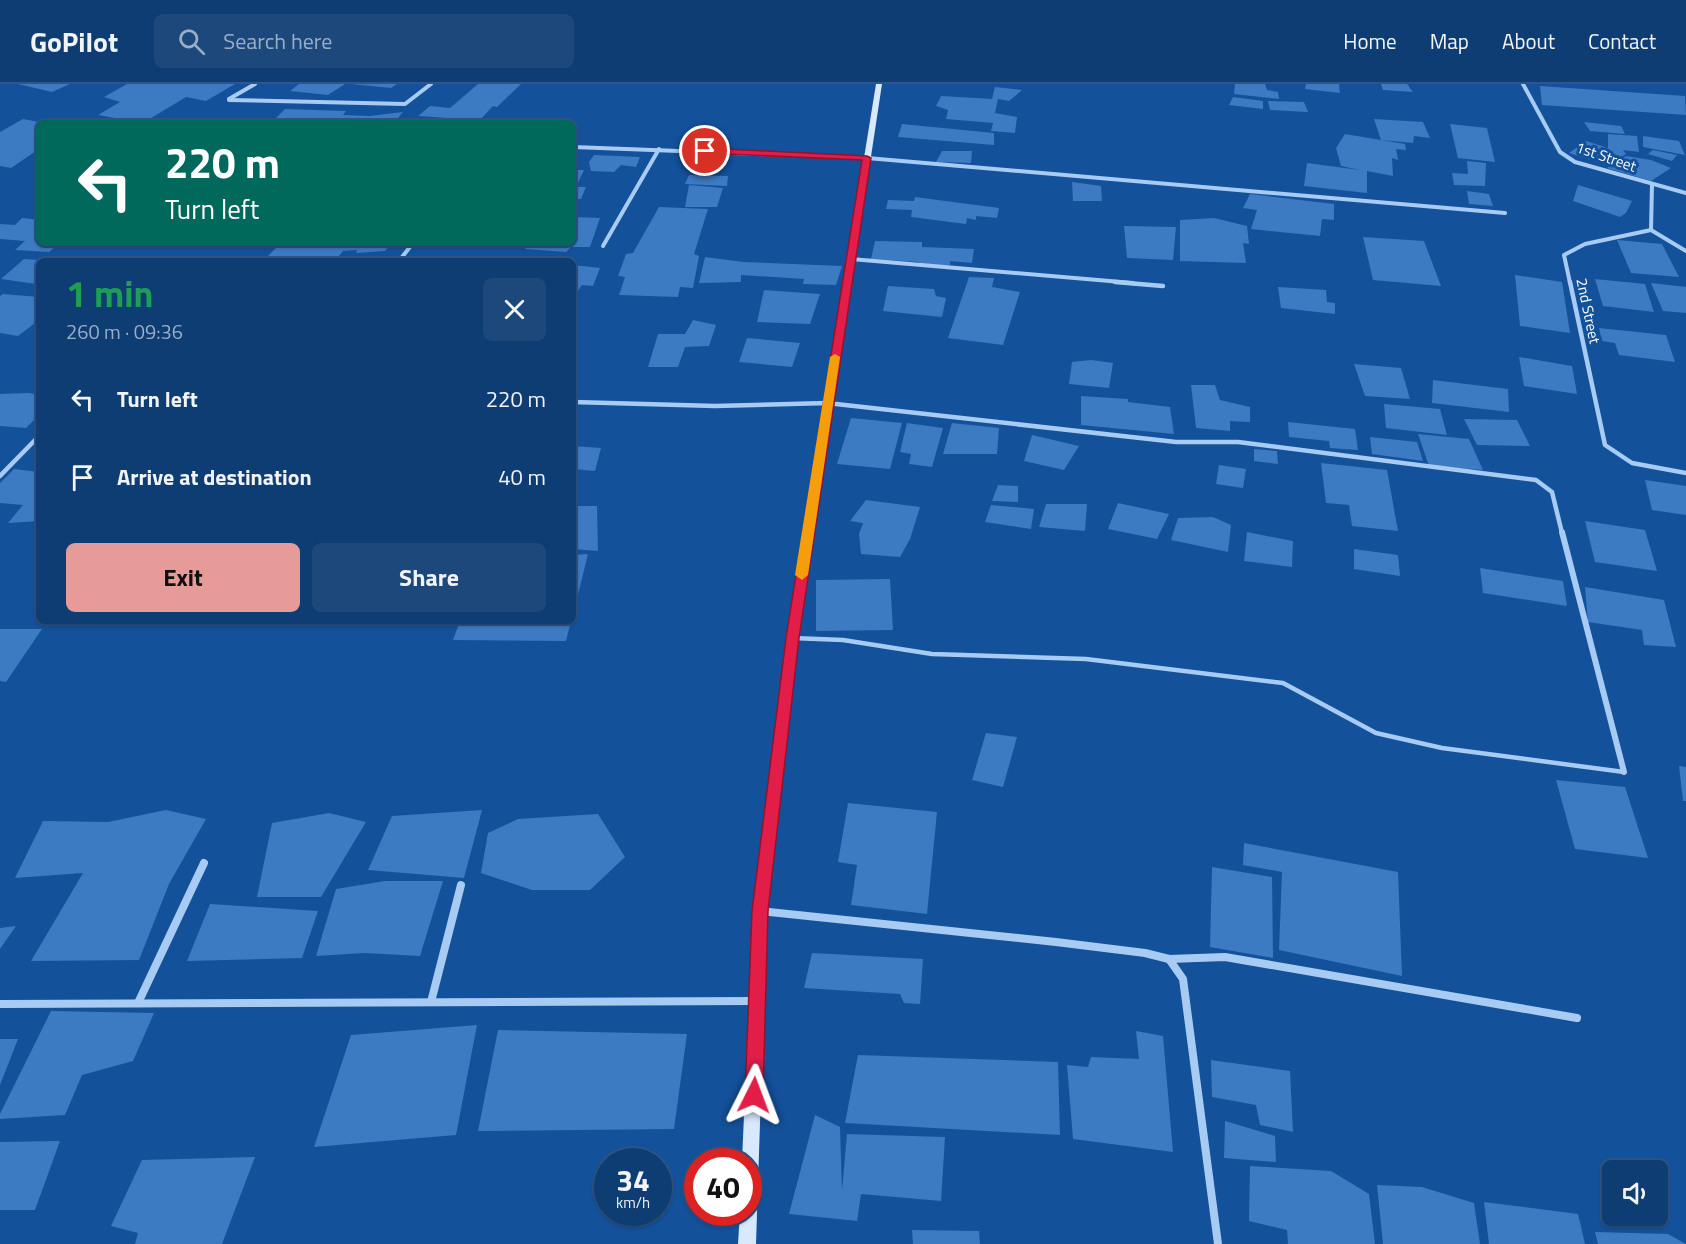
<!DOCTYPE html>
<html lang="en">
<head>
<meta charset="utf-8">
<style>
  :root { --surface:#0e3d74; --page:#1c487c; --text:#f1f3f6; --muted:#9baec5; --line:#2e5686; --accent:#e69b98 }
  body { margin:0; font-family:"Titillium Web",sans-serif; background:var(--page); color:var(--text); height:100vh; display:flex; flex-direction:column; font-size:22px; white-space:nowrap }
  * { box-sizing:border-box; margin:0 }
  p { font-size:20px; color:var(--muted) }
  .icon { flex:none; width:33px; height:33px; fill:none; stroke:currentColor; stroke-width:2; stroke-linecap:round; stroke-linejoin:round }
  .map { position:relative; flex:1; overflow:hidden }
  .details { position:absolute; left:36px; top:174px; width:540px; height:366px; display:flex; flex-direction:column; background:var(--surface); border-radius:9px; box-shadow:0 2px 4px #0004,0 0 0 2px var(--line) }
  .details>* { flex:none }
  .top-card { position:absolute; left:36px; top:36px; width:540px; height:126px; border-radius:9px; box-shadow:0 2px 4px #0004,0 0 0 2px var(--line); background:#00695c; color:#fff; overflow:hidden }
  .fabs { position:absolute; left:1602px; top:1076px; display:grid; gap:12px }
  .fabs a { display:grid; place-items:center; width:66px; height:66px; border-radius:9px; background:var(--surface); box-shadow:0 2px 4px #0004,0 0 0 2px var(--line); font-size:30px }
  .speed { position:absolute; left:594px; top:1064px; display:flex; gap:12px; font-size:30px; font-weight:700; text-align:center }
  .speed>* { display:grid; place-content:center; width:78px; height:78px; border-radius:50%; background:var(--surface); box-shadow:0 2px 4px #0004,0 0 0 2px var(--line); line-height:1 }
  .speed small { font-size:15px; font-weight:400 }
  .speed .limit { border:9px solid #d22; background:#fff; color:#111 }
  .pin { position:absolute; display:grid; place-items:center; width:51px; height:51px; color:#fff; margin:-26px; border:3px solid #fff; border-radius:50%; box-shadow:0 2px 6px #0007 }
  .me { position:absolute; width:66px; margin:-33px; rotate:3deg; stroke-linejoin:round; filter:drop-shadow(0 0 4px #0008) }
  .turn { display:flex; align-items:center; gap:21px; height:126px; padding:0 30px; font-size:27px }
  .turn .icon { width:78px; height:78px; stroke-width:2.5 }
  .turn b { display:block; font-size:42px; line-height:51px }
  .round { display:grid; place-items:center; flex:none; width:63px; height:63px; border-radius:9px; background:var(--page) }
  .head { display:flex; align-items:center; justify-content:space-between; height:102px; padding:0 30px }
  h1 { font-size:36px; font-weight:700; line-height:45px; color:#1e9e55 }
  .primary-button { display:flex; gap:12px; margin-top:auto; padding:12px 30px }
  .primary-button a { flex:1; height:69px; border-radius:9px; background:var(--accent); color:#111; font-size:24px; font-weight:700; line-height:69px; text-align:center }
  .primary-button a+a { background:var(--page); color:var(--text) }
  ul { padding:0; list-style:none }
  li { display:flex; align-items:center; gap:18px; height:78px; padding:0 30px }
  li div { flex:1 }
  li b { display:block; font-size:22px }
  li em { font-style:normal }
  header { display:flex; align-items:center; gap:36px; box-sizing:border-box; height:84px; padding:0 30px; background:var(--surface); border-bottom:2px solid var(--line) }
  header strong { font-size:28px }
  nav { display:flex; gap:33px; margin-inline-start:auto; font-size:21px }
  .search { width:420px; height:54px; background:var(--page); display:flex; align-items:center; gap:15px; box-sizing:border-box; padding:0 21px; border-radius:9px; color:var(--muted); font-size:22px }
  .map>svg:first-child { display:block }
  .building { fill:#3c7ac2 }
  .lines { fill:none; stroke-linecap:round; stroke-linejoin:round }
  .lane { stroke:#a8cbf3; stroke-width:4.5 }
  .street-far3 { stroke:#a8cbf3; stroke-width:4 }
  .street-far2 { stroke:#a8cbf3; stroke-width:4.5 }
  .street-far1 { stroke:#a8cbf3; stroke-width:6 }
  .street { stroke:#a8cbf3; stroke-width:8 }
  .secondary { fill:#d8e8fd; fill-rule:evenodd }
  .route { fill:#e11d48; stroke:#92132f; stroke-width:1.5 }
  .slow { fill:#f59e0b }
  .labels { text-anchor:middle; stroke-width:6; stroke-linejoin:round; paint-order:stroke }
  .far-street-label { font-size:15px; fill:#fff; stroke:#13519b }
</style>
</head>
<body>
<header>
<strong>GoPilot</strong>
<div class="search"><svg class="icon" aria-label="search" viewBox="0 0 24 24"><circle cx="10" cy="10" r="6"/><path d="M15 15l6 6"/></svg>Search here</div>
<nav><a>Home</a><a>Map</a><a>About</a><a>Contact</a></nav>
</header>
<div class="map">
<svg width="1686" height="1160" viewBox="0 0 1686 1160">
  <rect width="100%" height="100%" fill="#13519b"/>
  <g class="building">
    <polygon points="18,0 70,0 52,8"/>
    <polygon points="127,0 235,0 206,17 186,13 143,39 98,31 120,18 104,13"/>
    <polygon points="299,0 345,0 328,11 290,7"/>
    <polygon points="351,0 397,0 391,4"/>
    <polygon points="478,0 521,0 497,23 493,22 477,39 444,39 447,34 418,32 430,22 450,24"/>
    <polygon points="1235,0 1265,0 1267,6 1278,8 1279,15 1234,10"/>
    <polygon points="1306,0 1339,0 1340,9 1305,5"/>
    <polygon points="1381,0 1407,0 1413,8 1383,6"/>
    <polygon points="1540,2 1685,12 1686,31 1542,21"/>
    <polygon points="995,3 1022,6 1009,17 998,15 995,29 1017,33 1015,49 991,47 993,39 946,35 948,26 936,22 941,12 992,15"/>
    <polygon points="1233,13 1263,17 1263,25 1229,21"/>
    <polygon points="1268,17 1304,18 1308,28 1270,26"/>
    <polygon points="285,25 346,27 343,31 370,32 403,28 394,39 271,39"/>
    <polygon points="23,35 39,38 39,65 11,84 0,82 0,48"/>
    <polygon points="1374,35 1423,38 1430,54 1414,52 1413,59 1381,56"/>
    <polygon points="1584,38 1621,42 1625,50 1590,47"/>
    <polygon points="902,40 994,49 994,61 898,53"/>
    <polygon points="1450,40 1487,44 1495,78 1458,74"/>
    <polygon points="1345,50 1405,60 1406,66 1396,65 1398,76 1392,74 1393,92 1367,87 1367,109 1304,102 1307,79 1360,86 1341,82 1336,64"/>
    <polygon points="1608,50 1637,52 1639,68 1623,66 1626,70 1607,81 1569,69 1586,57 1608,64"/>
    <polygon points="1643,52 1679,57 1685,71 1643,63"/>
    <polygon points="1653,66 1677,71 1672,77 1648,70"/>
    <polygon points="942,67 972,67 971,79 936,78"/>
    <polygon points="594,71 640,73 636,83 621,81 614,88 591,87 589,78"/>
    <polygon points="1626,72 1651,76 1671,84 1651,97 1607,84"/>
    <polygon points="1467,77 1486,79 1485,102 1454,101 1452,89 1468,90"/>
    <polygon points="573,86 584,86 576,103 586,103 581,115 573,115"/>
    <polygon points="689,91 728,92 727,102 685,100"/>
    <polygon points="1072,98 1101,102 1102,117 1073,117"/>
    <polygon points="689,101 723,104 717,123 685,123"/>
    <polygon points="1578,101 1632,117 1626,129 1620,133 1573,117"/>
    <polygon points="1467,107 1489,110 1493,122 1469,120"/>
    <polygon points="1250,110 1334,120 1334,136 1322,135 1320,152 1251,145 1257,126 1243,124"/>
    <polygon points="915,113 999,124 997,134 976,132 976,136 967,134 966,140 911,133 912,126 886,125 888,116 914,117"/>
    <polygon points="659,123 708,125 694,170 699,172 693,204 680,203 678,213 619,211 625,193 618,192 626,170 633,169"/>
    <polygon points="573,133 600,134 590,163 571,163 566,168 525,165 528,159 573,159"/>
    <polygon points="22,134 39,136 39,159 60,159 49,168 15,166 25,157 0,155 0,140 15,141"/>
    <polygon points="1214,134 1247,142 1249,160 1243,159 1246,179 1180,177 1180,136"/>
    <polygon points="1124,142 1176,143 1173,176 1127,174"/>
    <polygon points="1363,153 1424,157 1441,202 1373,196"/>
    <polygon points="1617,156 1662,160 1679,193 1631,189"/>
    <polygon points="875,157 922,158 922,163 974,165 972,179 950,177 950,181 919,181 919,178 871,175"/>
    <polygon points="194,159 260,159 255,164"/>
    <polygon points="281,159 392,159 385,167 356,169 357,166 343,167 338,173 268,172"/>
    <polygon points="705,173 743,178 842,182 836,201 803,200 804,195 741,191 741,198 699,199"/>
    <polygon points="24,175 39,176 39,198 36,200 1,195"/>
    <polygon points="573,181 600,184 593,202 582,201 578,207 573,207"/>
    <polygon points="1515,191 1562,198 1570,249 1520,242"/>
    <polygon points="969,193 994,194 992,203 1020,208 1003,261 948,254"/>
    <polygon points="1595,195 1645,200 1654,228 1603,222"/>
    <polygon points="1651,199 1686,203 1686,229 1663,227"/>
    <polygon points="888,202 934,205 936,212 946,214 942,233 883,227"/>
    <polygon points="1278,203 1326,206 1327,218 1335,219 1335,230 1281,224"/>
    <polygon points="764,206 820,210 810,240 757,238"/>
    <polygon points="3,210 39,213 39,236 18,252 0,249 0,212"/>
    <polygon points="693,236 716,241 709,262 685,263 678,283 648,283 658,250 685,250"/>
    <polygon points="1599,244 1666,251 1675,278 1619,271 1615,259 1602,257"/>
    <polygon points="747,254 800,259 792,283 739,278"/>
    <polygon points="1519,273 1572,282 1577,310 1524,302"/>
    <polygon points="1091,276 1113,279 1109,304 1069,300 1072,278"/>
    <polygon points="1354,280 1401,284 1410,315 1365,312"/>
    <polygon points="1433,296 1508,305 1509,328 1432,319"/>
    <polygon points="1191,301 1215,301 1220,316 1250,323 1250,338 1230,337 1230,347 1196,344"/>
    <polygon points="29,309 39,311 39,331 26,344 0,342 0,310"/>
    <polygon points="1081,312 1128,315 1128,318 1170,323 1174,350 1081,341"/>
    <polygon points="1384,320 1440,325 1447,351 1386,344"/>
    <polygon points="851,334 902,339 890,385 837,380"/>
    <polygon points="1464,335 1517,336 1530,362 1477,361"/>
    <polygon points="1288,338 1355,345 1358,366 1330,364 1329,357 1289,353"/>
    <polygon points="907,339 943,344 932,383 909,380 911,370 900,368"/>
    <polygon points="952,339 999,344 997,370 943,370"/>
    <polygon points="1418,350 1469,355 1483,386 1429,382"/>
    <polygon points="1032,351 1079,362 1064,386 1024,377"/>
    <polygon points="1370,353 1417,358 1423,377 1372,370"/>
    <polygon points="573,362 601,364 595,387 573,385"/>
    <polygon points="1254,365 1277,367 1278,380 1254,377"/>
    <polygon points="1321,379 1387,386 1398,447 1352,442 1349,421 1326,419"/>
    <polygon points="1219,381 1246,385 1243,404 1216,400"/>
    <polygon points="14,385 39,388 39,415 34,422 39,421 39,437 8,439 23,421 0,419 0,399"/>
    <polygon points="1645,396 1686,402 1686,431 1652,426"/>
    <polygon points="998,401 1018,402 1018,418 992,417"/>
    <polygon points="866,416 920,423 910,455 900,473 861,470 859,450 863,439 850,437"/>
    <polygon points="1118,419 1169,430 1157,455 1108,445"/>
    <polygon points="1046,420 1087,420 1085,447 1039,443"/>
    <polygon points="991,421 1034,425 1031,445 985,438"/>
    <polygon points="573,422 597,422 598,467 573,465"/>
    <polygon points="1213,433 1231,441 1228,468 1171,456 1178,434"/>
    <polygon points="1585,437 1645,446 1657,487 1595,478"/>
    <polygon points="1247,448 1293,457 1292,483 1244,477"/>
    <polygon points="1354,465 1398,471 1400,492 1354,485"/>
    <polygon points="588,470 574,527 573,527 573,471"/>
    <polygon points="1480,484 1563,497 1567,522 1483,509"/>
    <polygon points="890,495 893,546 816,547 816,496"/>
    <polygon points="1585,503 1664,516 1676,563 1644,561 1642,546 1588,538"/>
    <polygon points="460,537 571,537 566,557 453,556"/>
    <polygon points="0,545 42,545 6,598 0,597"/>
    <polygon points="986,649 1017,653 1003,703 972,696"/>
    <polygon points="1679,682 1686,683 1686,717 1683,717"/>
    <polygon points="1556,696 1625,703 1648,774 1575,765"/>
    <polygon points="848,719 937,728 927,830 851,821 857,781 838,778"/>
    <polygon points="166,726 206,735 169,800 139,876 31,877 83,789 15,794 43,737 108,738"/>
    <polygon points="482,726 464,794 368,786 392,732"/>
    <polygon points="329,729 366,738 321,813 257,813 272,739"/>
    <polygon points="598,730 625,773 590,806 532,806 481,789 488,749 518,735"/>
    <polygon points="1244,759 1398,788 1402,892 1279,866 1282,788 1243,781"/>
    <polygon points="1212,783 1272,793 1273,874 1210,863"/>
    <polygon points="385,797 443,797 420,872 364,869 316,872 336,805"/>
    <polygon points="210,820 318,827 302,874 187,877"/>
    <polygon points="16,842 0,865 0,844"/>
    <polygon points="812,869 923,875 920,920 904,919 900,910 804,904"/>
    <polygon points="51,927 154,929 133,977 82,991 65,1031 0,1035 0,1030"/>
    <polygon points="477,941 456,1051 314,1063 351,951"/>
    <polygon points="498,946 687,950 674,1045 478,1047"/>
    <polygon points="1136,947 1163,952 1173,1068 1073,1055 1067,981 1088,983 1091,973 1139,975"/>
    <polygon points="0,955 18,955 0,1001"/>
    <polygon points="858,971 1058,978 1060,1051 845,1039"/>
    <polygon points="1211,976 1290,987 1293,1048 1260,1041 1256,1021 1212,1013"/>
    <polygon points="815,1031 840,1043 842,1107 847,1050 945,1053 941,1117 861,1110 857,1137 789,1130"/>
    <polygon points="1225,1037 1275,1052 1276,1078 1224,1074"/>
    <polygon points="60,1057 35,1126 0,1126 0,1058"/>
    <polygon points="255,1073 222,1160 135,1160 138,1149 111,1142 142,1076"/>
    <polygon points="1250,1082 1331,1087 1369,1110 1375,1160 1288,1160 1287,1146 1249,1137"/>
    <polygon points="1377,1101 1422,1103 1474,1119 1480,1160 1383,1160"/>
    <polygon points="1484,1118 1578,1130 1585,1160 1489,1160"/>
    <polygon points="912,1146 979,1147 980,1160 913,1160"/>
    <polygon points="1595,1148 1668,1150 1686,1160 1598,1160"/>
  </g>
  <g class="lines">
    <polyline class="lane" points="792,554 843,556 932,570 1086,575 1283,599 1376,649 1442,664 1624,688"/>
    <g class="street-far3">
      <polyline points="1523,0 1560,68 1575,78 1686,109"/>
      <polyline points="229,15 255,0"/>
      <polyline points="229,16 405,20 431,0"/>
      <polyline points="573,63 867,74 1505,129"/>
      <polyline points="1651,146 1652,100"/>
      <polyline points="1651,146 1686,167"/>
      <polyline points="603,162 659,65"/>
      <polyline points="851,175 1133,199"/>
      <polyline points="399,177 413,159"/>
      <polyline points="1570,199 1564,171 1585,160 1651,146"/>
    </g>
    <g class="street-far2">
      <polyline points="1115,198 1163,202"/>
      <polyline points="1570,198 1605,361 1632,379 1686,389"/>
      <polyline points="573,318 715,322 827,319 1176,358 1238,358 1536,396 1552,408 1562,449"/>
      <polyline points="0,392 39,352"/>
    </g>
    <polyline class="street-far1" points="1562,448 1624,688"/>
    <g class="street">
      <polyline points="760,827 1056,858 1145,869 1169,875 1225,873 1577,934"/>
      <polyline points="1169,875 1183,895 1218,1160"/>
      <polyline points="431,918 461,801"/>
      <polyline points="138,919 204,779"/>
      <polyline points="0,920 755,917"/>
    </g>
    <polygon class="secondary" points="876,0 882,0 798,554 767,827 756,1160 738,1160 740,1128 748,1128 748,1077 742,1077 753,827 786,554"/>
  </g>
  <polygon class="route" points="705,64 867,72 871,74 799,554 768,827 763,1011 760,1017 754,1019 748,1017 745,1011 752,827 786,554 862,76 702,69"/>
  <polygon class="slow" points="835,270 840,273 808,491 802,496 795,491 830,273"/>
  <g class="labels">
    <g class="far-street-label">
      <text transform="translate(1606 73) rotate(19)" y="5">1st Street</text>
      <text transform="translate(1588 227) rotate(78)" y="5">2nd Street</text>
    </g>
  </g>
</svg>
<div class="fabs">
<a><svg class="icon" aria-label="sound" viewBox="0 0 24 24"><path d="M4 9h4l5-4v14l-5-4H4zM17 9q2 3 0 6"/></svg></a>
</div>
<div class="speed"><div>34<small>km/h</small></div><div class="limit">40</div></div>
<div class="pin" style="left:705px;top:67px;background:#d93025"><svg class="icon" aria-label="arrive" viewBox="0 0 24 24"><path d="M6 21V4h12l-3 4 3 4H6"/></svg></div>
<svg class="me" style="left:754px;top:1011px" viewBox="-20 -20 40 40"><path d="M0-17L14 15 0 8-14 15z" fill="#e11d48" stroke="#fff" stroke-width="4"/></svg>
<div class="top-card">
<div class="turn"><svg class="icon" aria-label="left" viewBox="0 0 24 24"><path d="M17 20v-9H6M10 6l-5 5 5 5"/></svg><div><b>220 m</b>Turn left</div></div>
</div>
<section class="details">
<div class="head"><div><h1>1 min</h1><p>260 m · 09:36</p></div><a class="round"><svg class="icon" aria-label="close" viewBox="0 0 24 24"><path d="M6 6l12 12M18 6L6 18"/></svg></a></div>
<ul>
<li><svg class="icon" aria-label="left" viewBox="0 0 24 24"><path d="M17 20v-9H6M10 6l-5 5 5 5"/></svg><div><b>Turn left</b></div><em>220 m</em></li>
<li><svg class="icon" aria-label="arrive" viewBox="0 0 24 24"><path d="M6 21V4h12l-3 4 3 4H6"/></svg><div><b>Arrive at destination</b></div><em>40 m</em></li>
</ul>
<div class="primary-button"><a>Exit</a><a>Share</a></div>
</section>
</div>
</body>
</html>
